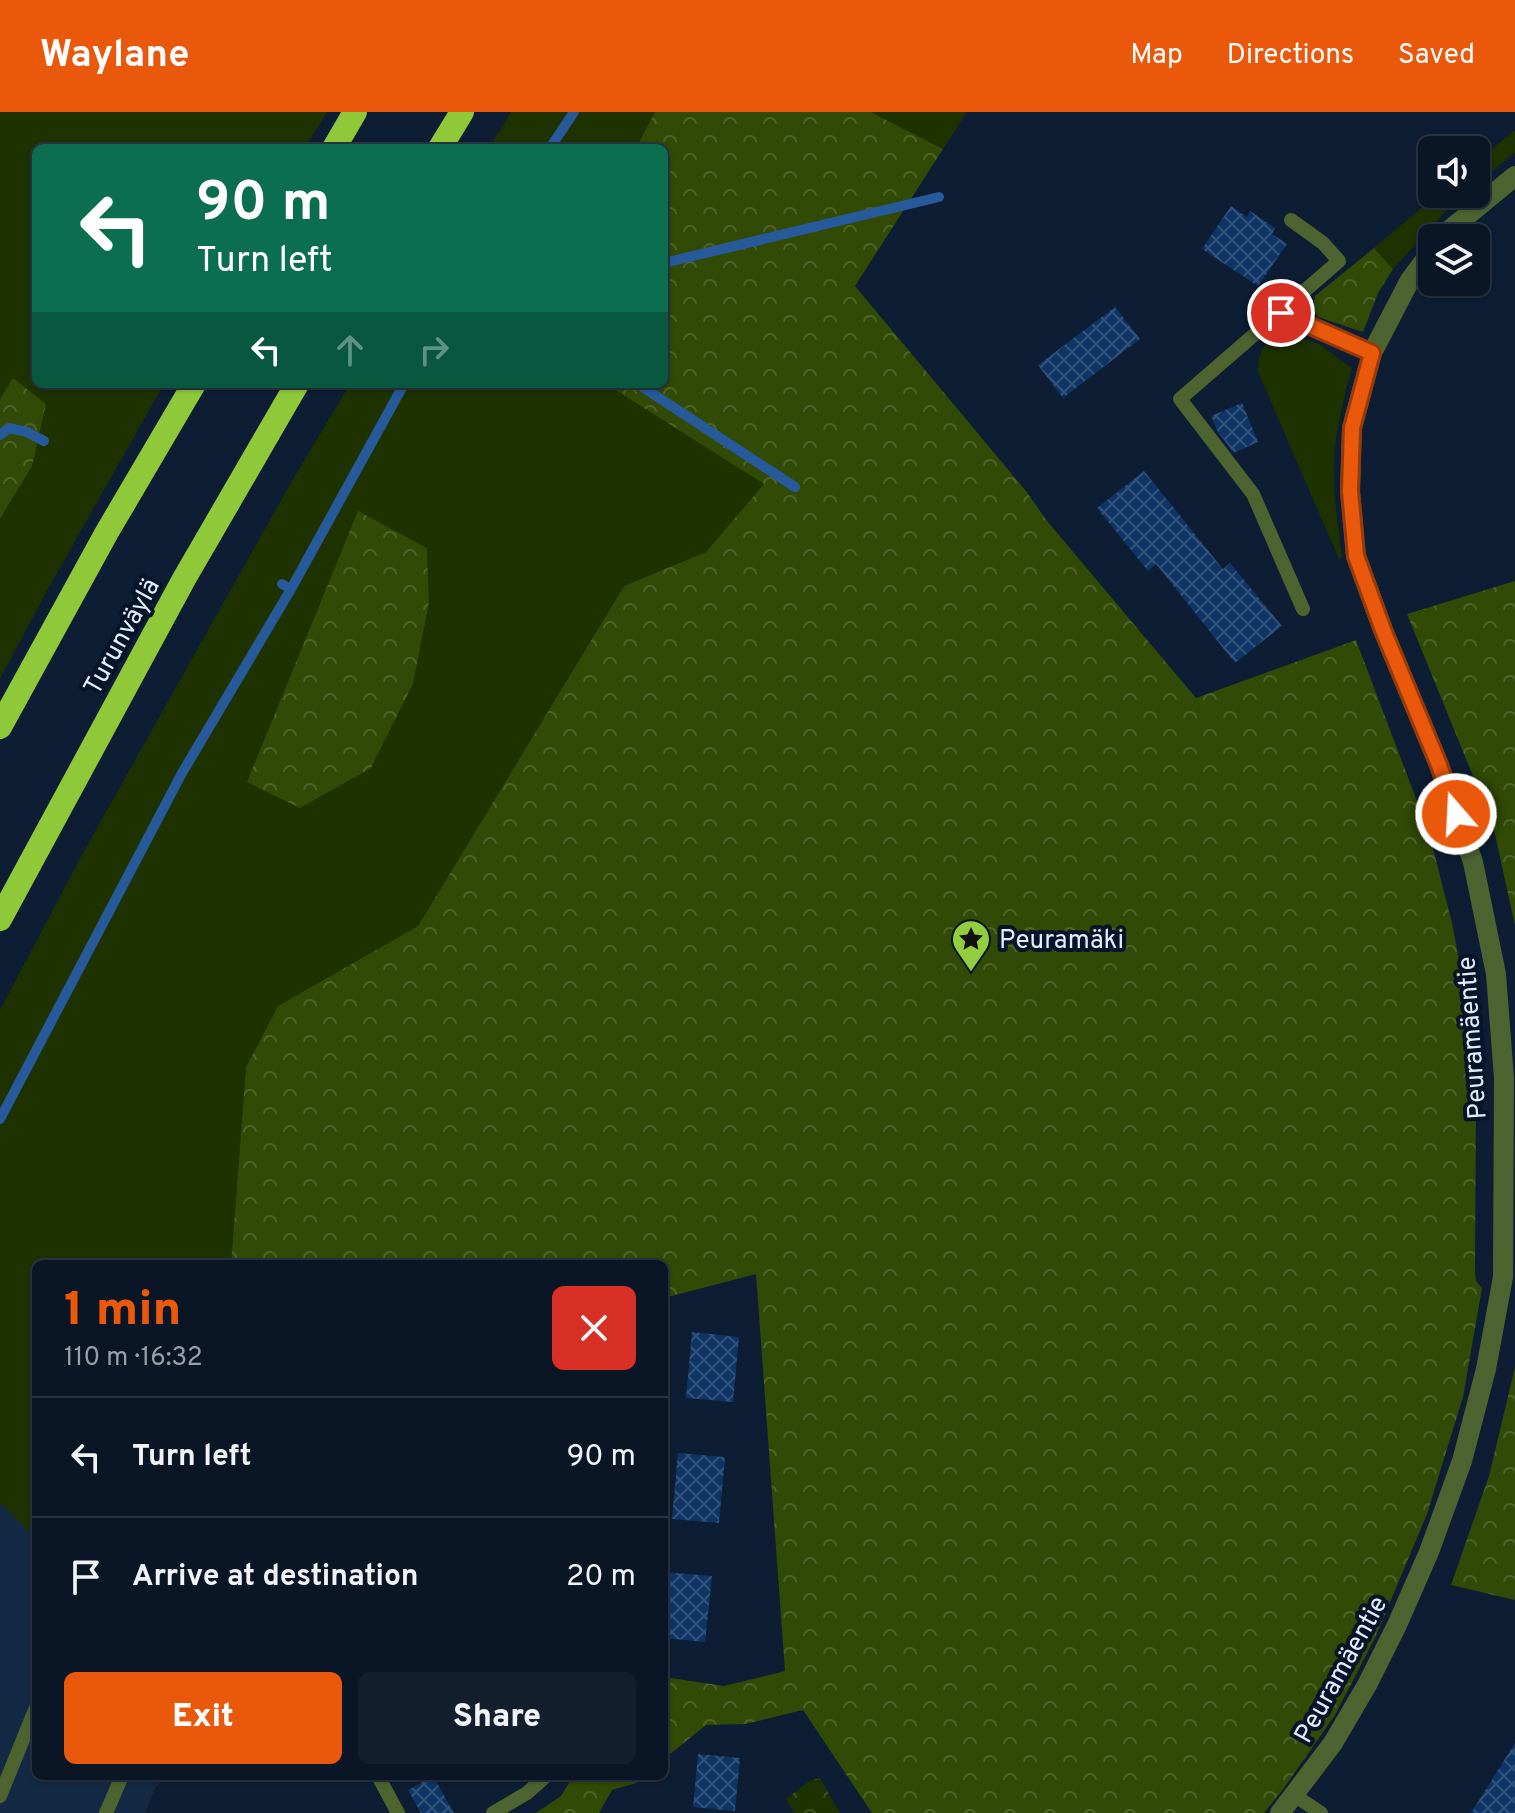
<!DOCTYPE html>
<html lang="en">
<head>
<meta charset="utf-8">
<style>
  :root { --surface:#0a1626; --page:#131f2e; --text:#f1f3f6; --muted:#999fa7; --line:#2a3543; --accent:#ea580c }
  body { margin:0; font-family:Overpass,sans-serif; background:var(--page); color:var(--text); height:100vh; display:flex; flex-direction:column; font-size:30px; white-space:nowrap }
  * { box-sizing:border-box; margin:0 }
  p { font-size:26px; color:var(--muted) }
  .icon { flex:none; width:44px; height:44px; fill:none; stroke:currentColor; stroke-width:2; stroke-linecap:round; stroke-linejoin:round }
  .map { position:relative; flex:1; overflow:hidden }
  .drawer { position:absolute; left:32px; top:1148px; width:636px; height:520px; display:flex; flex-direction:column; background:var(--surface); border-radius:12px; box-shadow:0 2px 6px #0004,0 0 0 2px var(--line) }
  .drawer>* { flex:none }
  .banner { position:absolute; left:32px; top:32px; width:636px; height:244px; border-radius:12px; box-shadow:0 2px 6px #0004,0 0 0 2px var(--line); background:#0b6e4f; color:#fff; overflow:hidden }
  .tools { position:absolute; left:1418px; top:24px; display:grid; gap:16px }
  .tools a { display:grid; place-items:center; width:72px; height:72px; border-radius:12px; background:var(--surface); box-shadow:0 2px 6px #0004,0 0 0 2px var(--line); font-size:40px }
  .pin { position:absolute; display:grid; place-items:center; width:68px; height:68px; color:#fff; margin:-34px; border:4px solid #fff; border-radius:50%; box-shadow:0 2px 8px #0007 }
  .me { position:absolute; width:88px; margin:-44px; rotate:341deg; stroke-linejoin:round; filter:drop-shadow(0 0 6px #0008) }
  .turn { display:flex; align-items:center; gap:28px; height:168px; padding:0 32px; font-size:36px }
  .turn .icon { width:104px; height:104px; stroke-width:2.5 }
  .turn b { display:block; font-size:56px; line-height:68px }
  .lanes { display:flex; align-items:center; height:76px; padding:0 32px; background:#0003; justify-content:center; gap:40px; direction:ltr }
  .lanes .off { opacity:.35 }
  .round { display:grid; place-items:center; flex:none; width:84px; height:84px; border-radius:12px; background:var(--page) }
  .head { display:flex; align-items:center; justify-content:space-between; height:136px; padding:0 32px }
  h1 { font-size:48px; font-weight:800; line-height:60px; color:var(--accent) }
  .primary-button { display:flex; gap:16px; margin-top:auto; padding:16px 32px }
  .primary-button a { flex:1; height:92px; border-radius:12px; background:var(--accent); color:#fff; font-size:32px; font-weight:800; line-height:92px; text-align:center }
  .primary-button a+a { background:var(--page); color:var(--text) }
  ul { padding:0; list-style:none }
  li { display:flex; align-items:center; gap:24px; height:120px; padding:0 32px; border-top:2px solid var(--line) }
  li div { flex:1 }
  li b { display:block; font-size:30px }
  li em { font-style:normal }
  header { display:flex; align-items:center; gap:48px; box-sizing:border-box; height:112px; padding:0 40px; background:var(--accent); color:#fff }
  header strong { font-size:38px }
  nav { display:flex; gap:44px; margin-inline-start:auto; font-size:28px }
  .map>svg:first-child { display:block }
  .built { fill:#142944 }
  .grass { fill:#1e3200; fill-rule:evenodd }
  .forest { fill:url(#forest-crowns) }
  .park { fill:url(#park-crowns) }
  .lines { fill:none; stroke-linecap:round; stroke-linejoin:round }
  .stream { stroke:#275a9b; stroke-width:10 }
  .building { fill:url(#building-cross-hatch) }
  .service { stroke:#4d6431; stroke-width:14 }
  .tertiary { stroke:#4d6431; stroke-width:20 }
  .motorway { stroke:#8fc93a; stroke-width:24 }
  .route-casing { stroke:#983908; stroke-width:20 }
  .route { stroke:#ea580c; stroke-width:14 }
  .labels { text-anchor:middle; stroke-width:8; stroke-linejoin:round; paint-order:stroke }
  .street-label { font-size:26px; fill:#e3eefd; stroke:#051429 }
  .poi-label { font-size:26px; fill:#e3eefd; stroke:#051429; text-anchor:start }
</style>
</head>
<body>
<header>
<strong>Waylane</strong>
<nav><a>Map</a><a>Directions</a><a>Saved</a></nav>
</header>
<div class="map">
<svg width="1515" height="1701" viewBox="0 0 1515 1701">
  <defs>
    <pattern id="forest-crowns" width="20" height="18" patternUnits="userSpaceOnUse" patternTransform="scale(2)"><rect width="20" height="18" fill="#314a05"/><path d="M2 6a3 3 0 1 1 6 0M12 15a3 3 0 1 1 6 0" fill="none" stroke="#4f642a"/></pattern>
    <pattern id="park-crowns" width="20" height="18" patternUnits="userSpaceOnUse" patternTransform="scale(2)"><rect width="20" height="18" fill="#1e3200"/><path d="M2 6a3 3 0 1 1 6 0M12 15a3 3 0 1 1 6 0" fill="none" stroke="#3f5026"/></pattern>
    <pattern id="building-cross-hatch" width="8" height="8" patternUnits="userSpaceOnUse" patternTransform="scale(2)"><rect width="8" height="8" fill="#0e3565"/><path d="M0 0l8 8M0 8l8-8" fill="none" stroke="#31537c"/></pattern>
  </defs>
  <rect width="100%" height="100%" fill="#0d1d33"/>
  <polygon class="built" points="0,1390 36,1427 36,1664 166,1664 155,1676 145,1701 0,1701"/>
  <g class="grass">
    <polygon points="0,0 327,0 305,36 36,36 36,272 164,272 49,475 0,567 0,407 32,354 13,267 0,287"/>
    <polygon points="511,0 655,0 636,36 489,36"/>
    <polygon points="871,0 967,0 943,37"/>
    <polygon points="1515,18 1515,40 1476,73 1476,50"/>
    <polygon points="1438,82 1466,82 1447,98 1393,157 1374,136"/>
    <path d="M1280,219l39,13 33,24c-8,29 -15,57 -18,87 -2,34 4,69 8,102l-3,2 -81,-187c1,-22 4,-28 22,-41z"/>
    <path d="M350,272h256l159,100 -59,68 -82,34 -206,340 -140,80 -32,61 -15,197h-195v275l-36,-37v-492l84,-159 209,-372zM357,400l70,36 2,55 -16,81 -42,84z"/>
  </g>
  <g class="forest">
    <polygon points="655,0 871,0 943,37 855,174 1026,379 1047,409 1196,586 1356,528 1429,721 1452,811 1469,902 1476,984 1475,1160 1476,1169 1482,1176 1463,1285 1427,1402 1375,1526 1335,1603 1284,1676 1264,1701 872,1701 803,1598 746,1612 706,1613 664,1647 664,1565 724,1574 785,1559 756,1162 664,1186 664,1152 231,1152 246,955 278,894 418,814 624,474 706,440 764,372 606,272 664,272 664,36 636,36"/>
    <polygon points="1374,136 1393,157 1378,181 1363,220 1318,205 1313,196 1315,184"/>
    <polygon points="13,266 46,292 32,354 0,407 0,287"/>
    <polygon points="358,399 427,436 429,491 413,572 371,656 300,696 247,670"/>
    <polygon points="1515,469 1515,814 1493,713 1407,502"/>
    <polygon points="1515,1255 1515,1488 1451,1473 1489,1364"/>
    <polygon points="573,1664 645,1664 636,1671 612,1678 599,1701 536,1701 561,1684"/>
  </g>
  <polygon class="park" points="820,1666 840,1701 794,1701 786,1687 811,1668"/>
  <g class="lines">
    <g class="stream">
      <polyline points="550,36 574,0"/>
      <polyline points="664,151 939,85"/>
      <polyline points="638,272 795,375"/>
      <polyline points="0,323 9,316 27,320 44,329"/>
      <polyline points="282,472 291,477 404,272"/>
      <polyline points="0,1007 182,661 291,477"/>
    </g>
  </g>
  <g class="building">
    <polygon points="1231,94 1247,105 1250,99 1275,116 1272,122 1287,132 1258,174 1202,137"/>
    <polygon points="1115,195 1140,227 1063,286 1038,253"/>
    <polygon points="1242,291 1258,330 1234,341 1218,320 1211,304"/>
    <polygon points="1144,359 1223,457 1230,451 1282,514 1235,551 1156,452 1148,459 1097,396"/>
    <polygon points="692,1220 739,1225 733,1290 686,1286"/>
    <polygon points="678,1341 725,1345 719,1411 672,1407"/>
    <polygon points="664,1460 712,1464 705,1530 664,1526"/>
    <polygon points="1515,1631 1515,1701 1471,1701"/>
    <polygon points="698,1642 740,1646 735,1699 693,1695"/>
    <polygon points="433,1664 454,1701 421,1701 408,1678"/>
  </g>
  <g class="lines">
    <g class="service">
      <polyline points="1291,108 1323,131 1339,149 1180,287 1253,382 1303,497"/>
      <polyline points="1281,201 1372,241"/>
      <polyline points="378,1664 398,1701"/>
      <polyline points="1294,1683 1321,1701"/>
      <polyline points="0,1684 35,1598"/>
      <polyline points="106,1701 122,1664"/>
      <polyline points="493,1701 527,1681 546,1664"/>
    </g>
    <g class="tertiary">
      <polyline points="1442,126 1446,121 1515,64"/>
      <polyline points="1280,1701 1333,1631 1367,1573 1397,1513 1429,1440 1462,1349 1486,1257 1503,1165 1504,966 1496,862 1473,750 1439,653 1383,518 1356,444 1350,379 1352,316 1372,241 1410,168 1432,139"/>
    </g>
    <g class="motorway">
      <polyline points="334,36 355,0"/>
      <polyline points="440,36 462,0"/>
      <polyline points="0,615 107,420 194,272"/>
      <polyline points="0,807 184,467 297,272"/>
    </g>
  </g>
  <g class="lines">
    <defs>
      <polyline id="route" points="1281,201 1372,241 1352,316 1350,379 1356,444 1383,518 1439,653 1456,702"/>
    </defs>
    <use href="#route" class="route-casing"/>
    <use href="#route" class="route"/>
  </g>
  <defs>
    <symbol id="sight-pin" viewBox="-11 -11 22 30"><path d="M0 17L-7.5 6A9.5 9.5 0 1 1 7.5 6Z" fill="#92cd3e" stroke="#051429"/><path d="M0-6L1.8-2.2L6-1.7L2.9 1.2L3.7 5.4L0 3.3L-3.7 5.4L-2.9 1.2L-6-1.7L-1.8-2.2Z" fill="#111"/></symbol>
  </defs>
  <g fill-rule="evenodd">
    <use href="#sight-pin" x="949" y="805" width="44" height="60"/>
  </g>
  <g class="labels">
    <g class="street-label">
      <text transform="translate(121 524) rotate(-61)" y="9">Turunväylä</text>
      <text transform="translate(1471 926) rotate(-94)" y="9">Peuramäentie</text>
      <text transform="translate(1340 1557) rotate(-61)" y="9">Peuramäentie</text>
    </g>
    <g class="poi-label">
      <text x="999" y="836">Peuramäki</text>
    </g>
  </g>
</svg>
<div class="tools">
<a><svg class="icon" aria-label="sound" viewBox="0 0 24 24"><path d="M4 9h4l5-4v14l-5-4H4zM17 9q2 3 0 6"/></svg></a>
<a><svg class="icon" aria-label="layers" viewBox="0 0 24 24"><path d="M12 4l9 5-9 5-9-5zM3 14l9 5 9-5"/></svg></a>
</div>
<div class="pin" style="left:1281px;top:201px;background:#d93025"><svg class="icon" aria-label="arrive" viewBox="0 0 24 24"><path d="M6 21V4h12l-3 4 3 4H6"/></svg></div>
<svg class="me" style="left:1456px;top:702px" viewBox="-20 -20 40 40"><circle r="17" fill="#ea580c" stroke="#fff" stroke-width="3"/><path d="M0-11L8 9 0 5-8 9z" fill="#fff"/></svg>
<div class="banner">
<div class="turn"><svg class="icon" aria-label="left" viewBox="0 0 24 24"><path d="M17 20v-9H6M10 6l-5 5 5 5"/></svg><div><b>90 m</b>Turn left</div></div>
<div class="lanes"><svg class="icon" aria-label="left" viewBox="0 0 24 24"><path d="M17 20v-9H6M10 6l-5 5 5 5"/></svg><svg class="icon off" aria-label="ahead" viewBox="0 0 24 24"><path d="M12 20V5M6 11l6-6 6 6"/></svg><svg class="icon off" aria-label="right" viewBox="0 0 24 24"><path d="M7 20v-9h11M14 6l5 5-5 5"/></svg></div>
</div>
<section class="drawer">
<div class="head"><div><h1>1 min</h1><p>110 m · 16:32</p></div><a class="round" style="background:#d93025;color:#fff"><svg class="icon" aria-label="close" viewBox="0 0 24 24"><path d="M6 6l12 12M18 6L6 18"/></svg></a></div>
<ul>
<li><svg class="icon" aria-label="left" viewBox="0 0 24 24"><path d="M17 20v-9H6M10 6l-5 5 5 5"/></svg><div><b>Turn left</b></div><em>90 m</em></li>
<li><svg class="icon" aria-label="arrive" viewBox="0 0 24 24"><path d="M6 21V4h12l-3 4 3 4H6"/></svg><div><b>Arrive at destination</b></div><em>20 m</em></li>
</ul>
<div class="primary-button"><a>Exit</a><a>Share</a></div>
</section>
</div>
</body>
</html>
